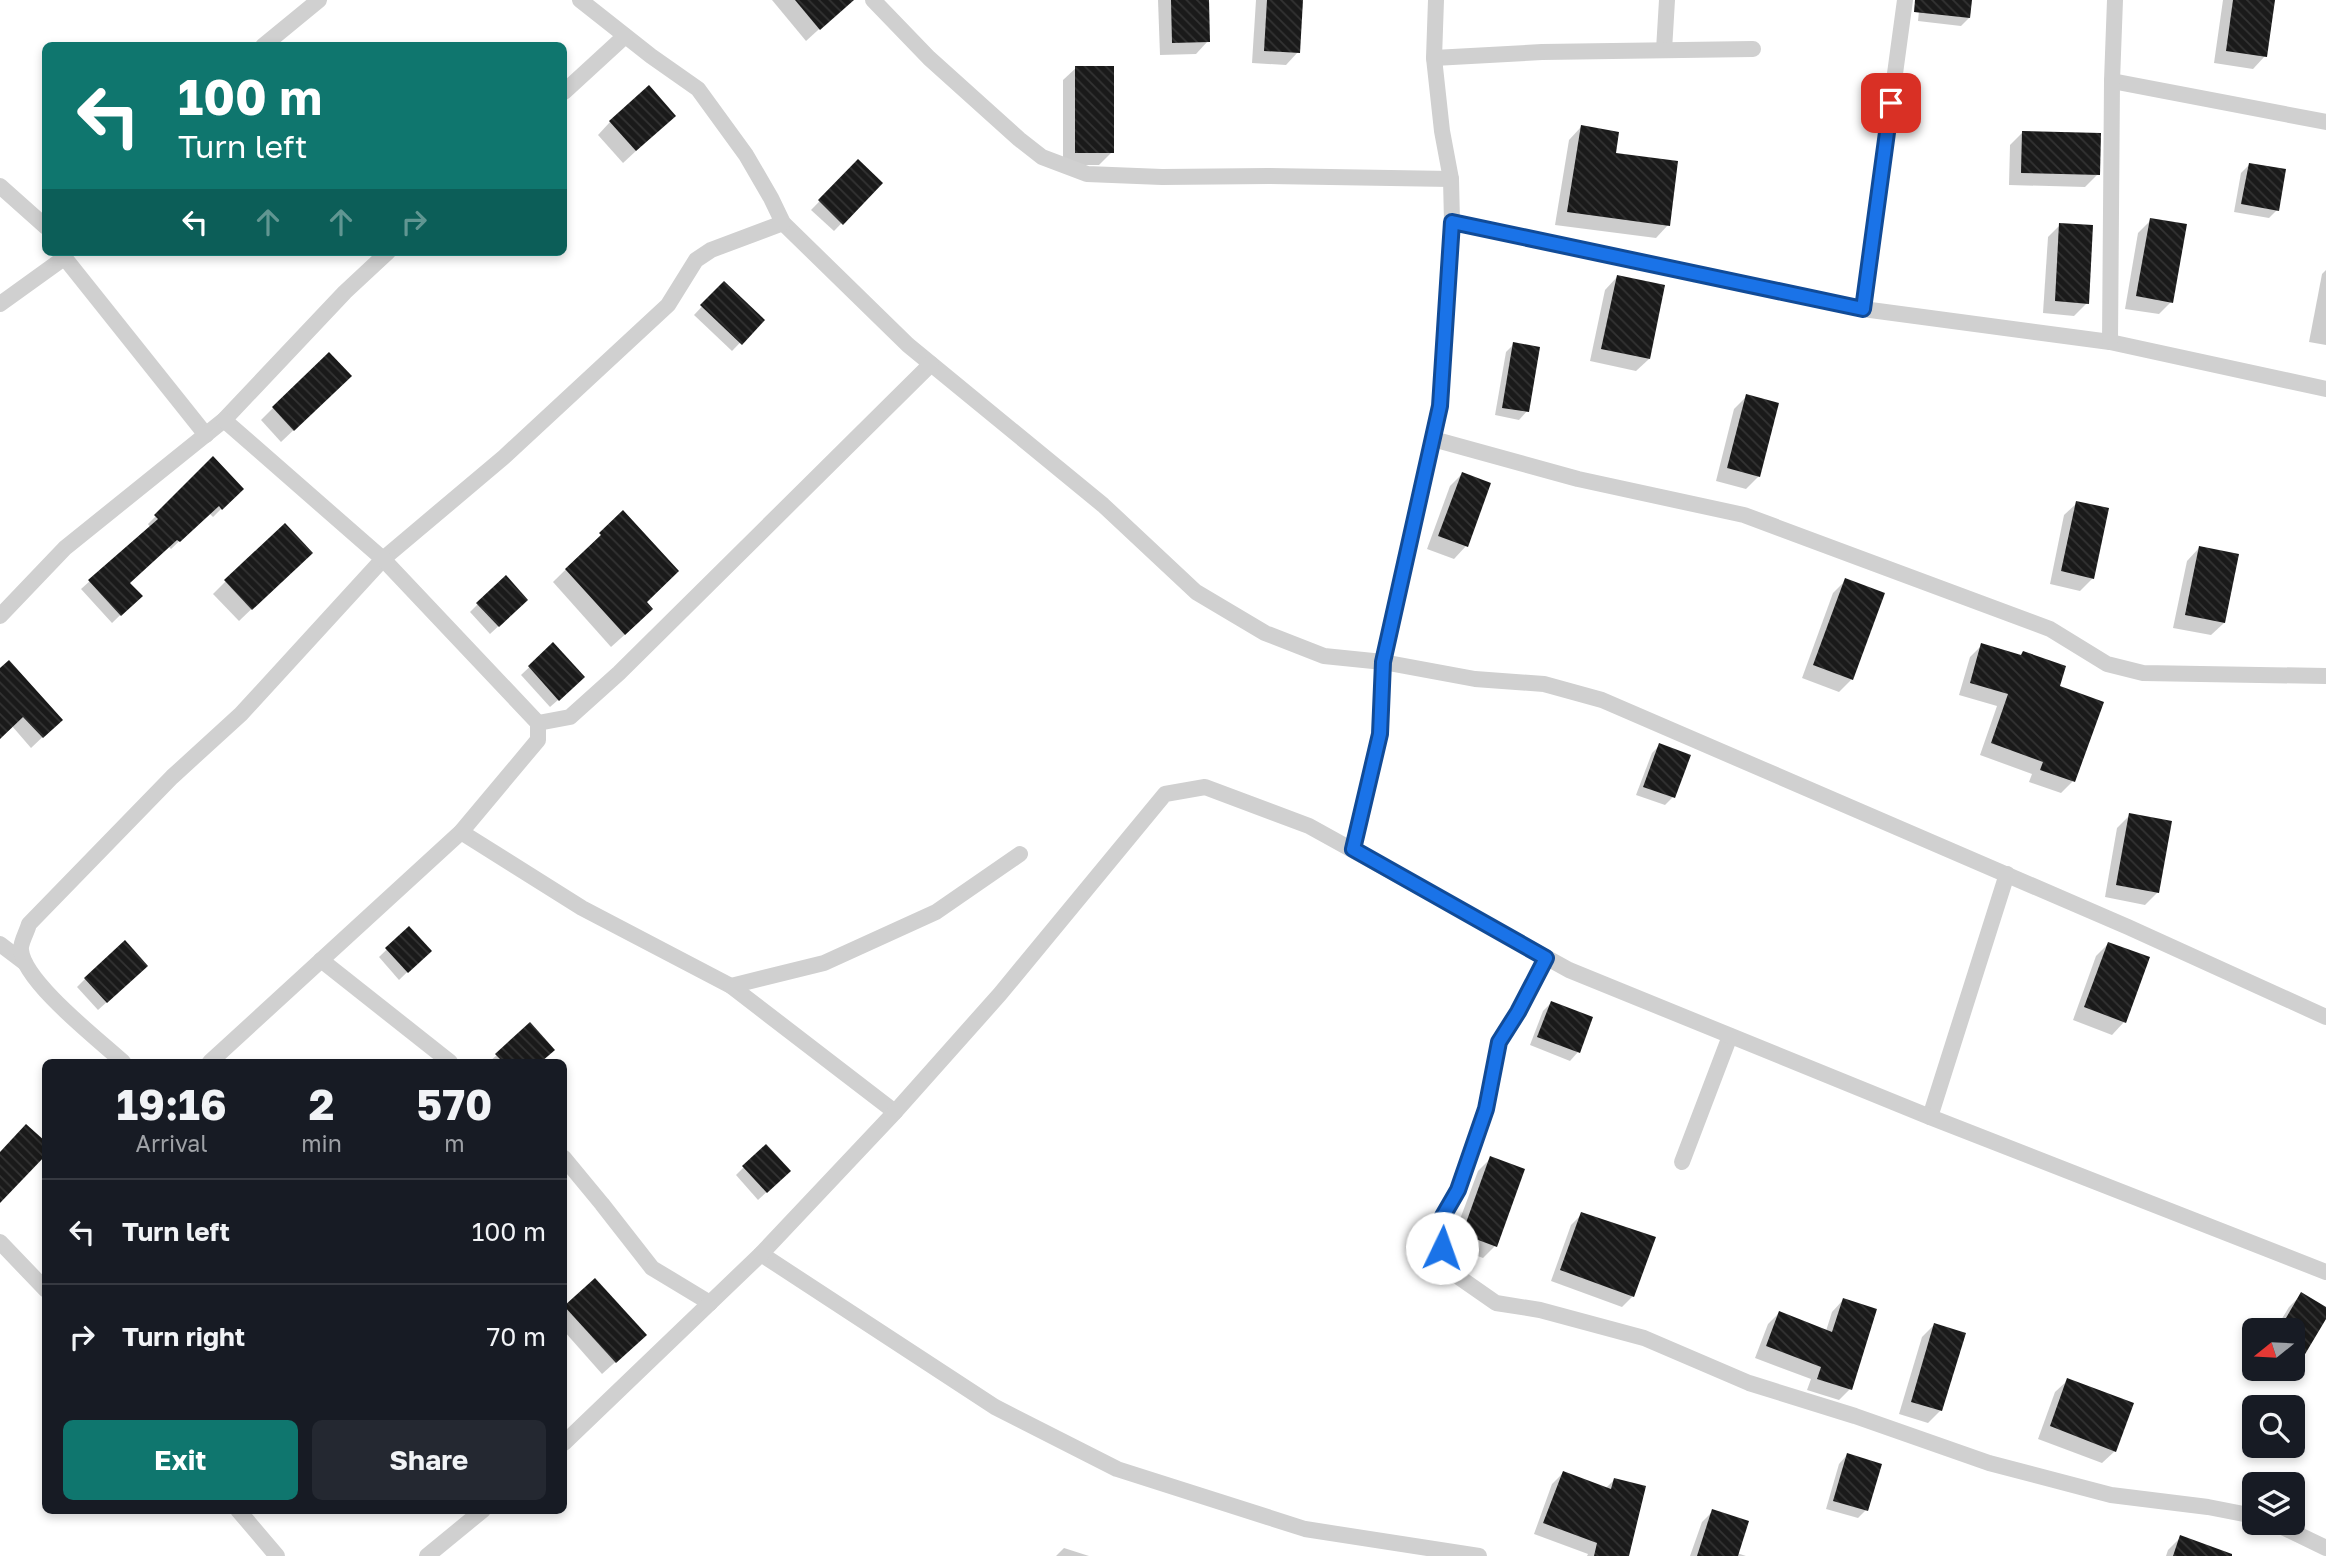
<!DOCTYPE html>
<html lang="en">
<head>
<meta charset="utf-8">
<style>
  :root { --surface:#171b24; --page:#242831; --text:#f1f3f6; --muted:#9ea1a6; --line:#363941; --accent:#0f766e }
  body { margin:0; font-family:"Golos Text",sans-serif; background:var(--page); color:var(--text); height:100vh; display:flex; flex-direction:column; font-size:26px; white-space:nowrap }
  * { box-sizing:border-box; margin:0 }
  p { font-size:23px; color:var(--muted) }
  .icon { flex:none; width:38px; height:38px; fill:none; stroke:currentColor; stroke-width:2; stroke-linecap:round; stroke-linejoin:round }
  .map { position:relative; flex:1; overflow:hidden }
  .sheet { position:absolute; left:42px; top:1059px; width:525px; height:455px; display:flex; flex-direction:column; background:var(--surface); border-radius:10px; box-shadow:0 4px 10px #0003 }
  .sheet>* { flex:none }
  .top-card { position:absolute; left:42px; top:42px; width:525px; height:214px; border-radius:10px; box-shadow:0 4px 10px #0003; background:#0f766e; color:#fff; overflow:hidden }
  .needle { width:46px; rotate:252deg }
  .controls { position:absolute; left:2242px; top:1318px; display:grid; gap:14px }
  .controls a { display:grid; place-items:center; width:63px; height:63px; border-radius:10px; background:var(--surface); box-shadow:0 4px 10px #0003; font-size:35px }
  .pin { position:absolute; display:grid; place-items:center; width:60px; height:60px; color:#fff; margin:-30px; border-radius:14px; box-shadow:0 4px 10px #0006 }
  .me { position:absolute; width:77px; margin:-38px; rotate:3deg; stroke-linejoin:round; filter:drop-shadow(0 0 5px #0008) }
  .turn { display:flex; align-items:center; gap:24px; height:147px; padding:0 21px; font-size:32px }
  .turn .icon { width:91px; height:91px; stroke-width:2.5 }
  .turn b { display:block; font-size:49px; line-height:60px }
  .lanes { display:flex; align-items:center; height:66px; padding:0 21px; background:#0003; justify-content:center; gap:35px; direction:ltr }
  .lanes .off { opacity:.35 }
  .eta { display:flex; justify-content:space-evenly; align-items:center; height:119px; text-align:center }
  .eta b { font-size:42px; font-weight:700; line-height:49px }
  .cta { display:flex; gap:14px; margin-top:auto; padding:14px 21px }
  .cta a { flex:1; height:80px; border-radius:10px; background:var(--accent); color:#fff; font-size:28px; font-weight:700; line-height:80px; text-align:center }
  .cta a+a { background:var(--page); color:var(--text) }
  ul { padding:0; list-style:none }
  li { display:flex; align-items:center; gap:21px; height:105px; padding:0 21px; border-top:2px solid var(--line) }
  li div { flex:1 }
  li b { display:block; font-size:26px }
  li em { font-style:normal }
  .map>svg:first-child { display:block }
  .shadow { fill:#0003 }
  .building { fill:url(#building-back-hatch) }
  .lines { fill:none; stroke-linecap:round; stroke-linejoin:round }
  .street { stroke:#d0d0d0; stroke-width:16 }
  .route-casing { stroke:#114b97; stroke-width:18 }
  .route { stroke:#1a73e8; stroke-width:12 }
</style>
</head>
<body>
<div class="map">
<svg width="2326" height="1556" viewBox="0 0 2326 1556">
  <defs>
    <pattern id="building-back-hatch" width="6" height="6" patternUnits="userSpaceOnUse" patternTransform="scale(1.75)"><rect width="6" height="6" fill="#1a1a1a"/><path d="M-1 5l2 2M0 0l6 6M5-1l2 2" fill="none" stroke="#333"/></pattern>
  </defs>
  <rect width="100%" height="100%" fill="#fff"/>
  <g class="shadow">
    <polygon points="772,0 851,0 806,41"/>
    <polygon points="1158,0 1207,0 1208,41 1196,54 1160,55"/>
    <polygon points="1256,0 1301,0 1298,52 1286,65 1252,63"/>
    <polygon points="1920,0 1971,0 1969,18 1961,26 1918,21"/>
    <polygon points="2223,0 2274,0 2265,56 2253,69 2214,63"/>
    <polygon points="1076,68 1112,152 1099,165 1063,165 1063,80"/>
    <polygon points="610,122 664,125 623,163 598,135"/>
    <polygon points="1581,127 1614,154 1668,225 1656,238 1555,225 1569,140"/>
    <polygon points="2023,132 2098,174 2085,187 2009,185 2010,145"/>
    <polygon points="858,162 880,183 834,231 811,210"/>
    <polygon points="2249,165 2277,210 2269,218 2234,212 2241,173"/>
    <polygon points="2151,220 2171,302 2159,314 2125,309 2138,233"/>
    <polygon points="2060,225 2087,303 2074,316 2043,313 2048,237"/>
    <polygon points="2326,270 2326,345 2309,342 2322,274"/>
    <polygon points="1617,277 1649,359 1636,371 1590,361 1605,290"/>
    <polygon points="724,283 762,320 732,351 694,315"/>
    <polygon points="1514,344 1527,411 1519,420 1495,415 1506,352"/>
    <polygon points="337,389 281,442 261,420 273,408"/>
    <polygon points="1747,396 1759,476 1746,489 1716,481 1734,409"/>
    <polygon points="213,459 241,489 213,517 209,513 171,549 168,546 128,583 140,596 112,623 81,589 150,527 148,524"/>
    <polygon points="1462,474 1466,546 1454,559 1427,549 1450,486"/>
    <polygon points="2077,503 2093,578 2080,591 2050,584 2064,515"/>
    <polygon points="623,513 645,602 639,622 611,647 553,582"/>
    <polygon points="2199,548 2224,623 2211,635 2173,628 2187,561"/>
    <polygon points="298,565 239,621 213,594 226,581"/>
    <polygon points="1846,580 1852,679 1839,692 1802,678 1833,593"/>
    <polygon points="478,604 518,608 490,634 470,612"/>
    <polygon points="553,645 575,685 550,707 521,675"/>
    <polygon points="1982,645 2020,656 2023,653 2057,687 2073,781 2061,793 2029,782 2032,774 1980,755 1997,706 1959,695 1970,657"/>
    <polygon points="0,671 50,730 31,748 12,726 0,737"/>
    <polygon points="1660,745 1673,797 1665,805 1636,795 1652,753"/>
    <polygon points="2130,815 2158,892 2145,905 2105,897 2117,828"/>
    <polygon points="409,928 429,951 399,980 379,957"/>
    <polygon points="2108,944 2124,1022 2112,1035 2073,1020 2096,956"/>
    <polygon points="138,974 98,1010 77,987 85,979"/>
    <polygon points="1551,1003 1591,1018 1578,1052 1570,1061 1530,1045 1543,1011"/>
    <polygon points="553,1050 540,1062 489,1062 497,1055"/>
    <polygon points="1491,1158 1495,1246 1483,1258 1450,1246 1478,1171"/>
    <polygon points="744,1167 781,1179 758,1200 736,1175"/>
    <polygon points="1582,1214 1633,1296 1622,1307 1551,1281 1571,1225"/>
    <polygon points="595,1280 632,1347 602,1374 564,1331 564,1309"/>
    <polygon points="2301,1295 2326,1309 2326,1316 2298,1363 2286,1376 2274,1368 2292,1368 2292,1330 2275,1330 2289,1307"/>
    <polygon points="1843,1300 1850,1389 1839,1400 1807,1390 1811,1379 1755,1358 1768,1324 1779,1313 1826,1331 1832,1312"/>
    <polygon points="1934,1325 1941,1410 1928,1423 1899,1414 1922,1337"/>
    <polygon points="2068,1380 2115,1451 2102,1463 2038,1439 2055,1392"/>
    <polygon points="1847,1455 1866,1510 1858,1518 1826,1509 1839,1464"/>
    <polygon points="1563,1473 1605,1489 1614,1480 1627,1556 1587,1556 1588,1554 1534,1534 1552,1484"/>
    <polygon points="1713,1511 1737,1553 1746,1556 1690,1556 1702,1522"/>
    <polygon points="2181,1537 2207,1556 2166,1556 2168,1550"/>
    <polygon points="1064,1548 1089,1556 1056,1556"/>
  </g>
  <g class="building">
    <polygon points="795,0 854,0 820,30"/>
    <polygon points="1171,0 1209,0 1210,42 1172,43"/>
    <polygon points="1267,0 1303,0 1300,53 1264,51"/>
    <polygon points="1915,0 1972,0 1970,18 1914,12"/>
    <polygon points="2233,0 2275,0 2267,57 2226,51"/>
    <rect x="1075" y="66" width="39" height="87"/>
    <polygon points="649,85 676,116 636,151 609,121"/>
    <polygon points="1581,125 1619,132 1616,153 1678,161 1670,226 1567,212"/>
    <polygon points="2022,131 2101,133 2100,175 2021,173"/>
    <polygon points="858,159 883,183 843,225 818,200"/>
    <polygon points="2249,163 2286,169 2279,211 2241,204"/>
    <polygon points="2150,218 2187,224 2173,303 2136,296"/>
    <polygon points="2059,223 2093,225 2089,304 2055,301"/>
    <polygon points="1617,275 1665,285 1650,359 1601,349"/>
    <polygon points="724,281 765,320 742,345 700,305"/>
    <polygon points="1513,342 1540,347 1529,412 1502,408"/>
    <polygon points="329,352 352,376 294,431 272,407"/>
    <polygon points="1746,394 1779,403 1760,477 1727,468"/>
    <polygon points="213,456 244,489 222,510 219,506 180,542 177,540 130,583 143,596 121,616 88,580 158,519 154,515"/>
    <polygon points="1462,472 1491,483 1468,547 1438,536"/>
    <polygon points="2076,501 2109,508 2094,579 2061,571"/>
    <polygon points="623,510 679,571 647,602 653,609 625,635 565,569 601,535 599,533"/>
    <polygon points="285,523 313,553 252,610 224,580"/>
    <polygon points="2199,546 2239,554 2225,623 2185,615"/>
    <polygon points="506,575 528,600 499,627 476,603"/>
    <polygon points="1845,578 1885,593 1853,680 1813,665"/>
    <polygon points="553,642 585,677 559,701 528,666"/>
    <polygon points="1981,643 2021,655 2023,651 2066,666 2060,686 2104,702 2075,782 2040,770 2043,762 1991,743 2008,694 1970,683"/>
    <polygon points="9,660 63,720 43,738 23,717 0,739 0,668"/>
    <polygon points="1659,743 1691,755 1675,798 1643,787"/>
    <polygon points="2129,813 2172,821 2159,893 2116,885"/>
    <polygon points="409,926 432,951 408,973 385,948"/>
    <polygon points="125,940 148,966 107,1003 84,978"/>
    <polygon points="2108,942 2150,957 2126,1023 2084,1007"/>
    <polygon points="1551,1001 1593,1017 1580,1053 1537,1037"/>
    <polygon points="530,1022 555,1050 541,1062 503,1062 495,1054"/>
    <polygon points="26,1124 46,1142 46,1155 0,1203 0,1152"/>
    <polygon points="766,1144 791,1171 767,1193 742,1166"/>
    <polygon points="1490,1156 1525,1169 1497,1247 1462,1234"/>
    <polygon points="1581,1212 1656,1237 1634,1297 1560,1270"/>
    <polygon points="595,1278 647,1335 616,1363 564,1306"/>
    <polygon points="2301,1292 2326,1307 2326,1319 2292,1376 2292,1330 2279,1330"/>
    <polygon points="1843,1298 1877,1309 1852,1390 1817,1379 1821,1367 1766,1346 1779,1311 1832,1332"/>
    <polygon points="1934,1323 1966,1333 1942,1411 1911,1402"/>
    <polygon points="2067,1378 2134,1403 2116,1452 2050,1426"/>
    <polygon points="1847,1453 1882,1464 1868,1511 1833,1501"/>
    <polygon points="1563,1471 1611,1489 1614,1478 1646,1486 1629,1556 1594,1556 1597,1543 1543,1523"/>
    <polygon points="1712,1509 1749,1521 1738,1556 1697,1556"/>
    <polygon points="2180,1535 2232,1554 2232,1556 2173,1556"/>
  </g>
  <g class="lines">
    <g class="street">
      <polyline points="580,0 651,56 698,89 746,155 771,198 783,223 908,345 1103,505 1196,592 1265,633 1324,656 1383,662 1475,679 1544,684 1602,700 2128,927 2326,1017"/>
      <polyline points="873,0 929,58 1019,139 1042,157 1087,174 1162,177 1269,176 1451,179"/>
      <polyline points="263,46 319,0"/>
      <polyline points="1664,50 1667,0"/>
      <polyline points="1434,58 1542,52 1753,49"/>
      <polyline points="2112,81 2326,122"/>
      <polyline points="564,92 625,36"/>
      <polyline points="0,186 46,227"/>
      <polyline points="1452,222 1863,309 2110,342 2326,389"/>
      <polyline points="60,252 206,435"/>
      <polyline points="0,304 64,258"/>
      <polyline points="1863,309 1905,0"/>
      <polyline points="2110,342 2112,81 2115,0"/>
      <polyline points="1433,439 1578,479 1744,515 2050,629 2107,664 2143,673 2326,676"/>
      <polyline points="0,616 65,548 224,420 345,292 388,252"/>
      <polyline points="538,723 570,717 619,673 931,364"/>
      <polyline points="461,832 582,908 731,986 895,1112"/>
      <polyline points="1353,849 1380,734 1383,662 1440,406 1452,222 1451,179 1442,131 1434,58 1436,0"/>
      <polyline points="0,944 25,963"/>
      <polyline points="1546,958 1518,1012 1499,1042 1486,1109 1458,1190 1443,1216 1442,1248 1450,1271 1496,1303 1540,1310 1644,1338 1749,1383 1855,1416 1989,1463 2111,1495 2208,1507 2254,1516"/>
      <polyline points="321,960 450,1062"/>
      <polyline points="731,986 824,963 936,912 1020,854"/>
      <path d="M123,1062c-24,-22 -99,-80 -102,-112 -1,-7 6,-18 8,-26l143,-147 69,-63 142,-155 121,-102 164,-152 28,-45 15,-10 72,-27"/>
      <polyline points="210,1062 461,832 538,740 538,723 383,559 224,420"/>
      <polyline points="1930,1117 2007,874"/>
      <polyline points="564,1158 602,1204 652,1268 710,1303"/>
      <polyline points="1682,1162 1730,1036"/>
      <polyline points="0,1242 46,1290"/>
      <polyline points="761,1254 995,1407 1117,1469 1305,1529 1479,1556"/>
      <polyline points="564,1443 761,1254 895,1112 1000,994 1165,794 1205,787 1309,826 1569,970 1930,1117 2326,1272"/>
      <polyline points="238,1510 277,1556"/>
      <polyline points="2272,1522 2326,1548"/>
      <polyline points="427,1556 483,1510"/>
    </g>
  </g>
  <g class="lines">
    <defs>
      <polyline id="route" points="1442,1248 1443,1216 1458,1190 1486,1109 1499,1042 1518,1012 1546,958 1353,849 1380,734 1383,662 1440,406 1452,222 1863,309 1891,103"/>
    </defs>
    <use href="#route" class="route-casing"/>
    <use href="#route" class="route"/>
  </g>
</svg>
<div class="controls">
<a><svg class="needle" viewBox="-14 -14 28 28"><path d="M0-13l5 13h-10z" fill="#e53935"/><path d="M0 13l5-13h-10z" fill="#9ea1a6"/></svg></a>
<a><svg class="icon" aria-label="search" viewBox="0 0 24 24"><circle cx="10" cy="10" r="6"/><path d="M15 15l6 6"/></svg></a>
<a><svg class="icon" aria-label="layers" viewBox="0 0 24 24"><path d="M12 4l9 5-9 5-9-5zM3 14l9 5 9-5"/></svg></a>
</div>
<div class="pin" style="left:1891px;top:103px;background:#d93025"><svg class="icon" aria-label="arrive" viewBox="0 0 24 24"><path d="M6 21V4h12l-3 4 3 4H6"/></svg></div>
<svg class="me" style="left:1442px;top:1248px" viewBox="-20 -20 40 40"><circle r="19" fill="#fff"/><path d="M0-13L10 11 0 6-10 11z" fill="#1a73e8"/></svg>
<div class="top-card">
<div class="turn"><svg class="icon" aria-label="left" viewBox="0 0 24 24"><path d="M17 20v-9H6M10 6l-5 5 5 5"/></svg><div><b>100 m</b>Turn left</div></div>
<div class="lanes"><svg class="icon" aria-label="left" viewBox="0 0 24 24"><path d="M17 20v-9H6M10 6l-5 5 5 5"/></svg><svg class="icon off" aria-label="ahead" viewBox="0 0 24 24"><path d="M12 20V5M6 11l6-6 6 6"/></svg><svg class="icon off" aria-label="ahead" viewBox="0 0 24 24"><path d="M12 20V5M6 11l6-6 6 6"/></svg><svg class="icon off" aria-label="right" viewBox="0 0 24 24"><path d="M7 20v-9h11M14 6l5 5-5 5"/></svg></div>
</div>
<section class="sheet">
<div class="eta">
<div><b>19:16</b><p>Arrival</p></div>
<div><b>2</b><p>min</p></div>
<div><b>570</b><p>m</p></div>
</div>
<ul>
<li><svg class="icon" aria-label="left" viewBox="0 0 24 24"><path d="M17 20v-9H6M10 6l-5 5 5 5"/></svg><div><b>Turn left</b></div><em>100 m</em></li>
<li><svg class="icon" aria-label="right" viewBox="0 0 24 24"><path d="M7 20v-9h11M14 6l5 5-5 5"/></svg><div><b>Turn right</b></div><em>70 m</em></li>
</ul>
<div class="cta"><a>Exit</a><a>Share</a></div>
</section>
</div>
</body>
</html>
